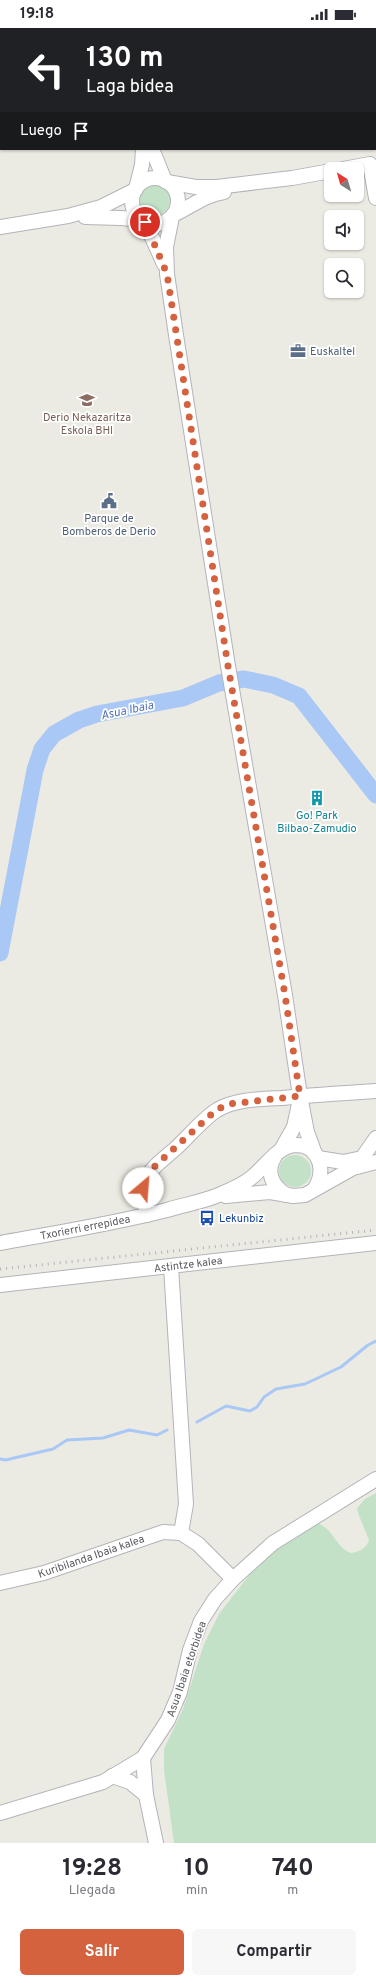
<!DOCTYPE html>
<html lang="es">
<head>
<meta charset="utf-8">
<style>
  :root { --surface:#fff; --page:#f7f7f7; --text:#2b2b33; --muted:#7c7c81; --accent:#d5623f }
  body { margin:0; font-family:Overpass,sans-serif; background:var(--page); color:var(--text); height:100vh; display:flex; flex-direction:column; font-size:15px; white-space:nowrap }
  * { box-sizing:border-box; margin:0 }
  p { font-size:13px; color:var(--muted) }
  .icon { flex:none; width:22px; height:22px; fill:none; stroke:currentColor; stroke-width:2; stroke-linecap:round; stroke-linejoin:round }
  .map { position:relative; height:1815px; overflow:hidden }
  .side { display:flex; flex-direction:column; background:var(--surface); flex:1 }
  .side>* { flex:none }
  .banner { position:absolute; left:0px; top:0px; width:376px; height:122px; box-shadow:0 1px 3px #0004; background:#202124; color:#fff; overflow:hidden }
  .needle { width:26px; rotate:323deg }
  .controls { position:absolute; left:324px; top:134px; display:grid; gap:8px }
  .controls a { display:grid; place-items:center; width:40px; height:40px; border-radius:6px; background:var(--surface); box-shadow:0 1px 3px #0004; font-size:20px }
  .pin { position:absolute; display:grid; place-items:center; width:34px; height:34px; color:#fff; margin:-17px; border:2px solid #fff; border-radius:50%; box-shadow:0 1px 4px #0007 }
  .me { position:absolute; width:44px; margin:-22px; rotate:27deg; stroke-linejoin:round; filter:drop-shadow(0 0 3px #0008) }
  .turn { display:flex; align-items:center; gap:14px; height:84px; padding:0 20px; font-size:18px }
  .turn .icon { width:52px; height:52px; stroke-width:2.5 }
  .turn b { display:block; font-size:28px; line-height:34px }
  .then { display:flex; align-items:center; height:38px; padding:0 20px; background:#0003; gap:8px; font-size:15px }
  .eta { display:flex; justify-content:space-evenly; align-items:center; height:68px; text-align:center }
  .eta b { font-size:24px; font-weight:700; line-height:28px }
  .action { display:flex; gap:8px; margin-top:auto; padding:8px 20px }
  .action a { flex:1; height:46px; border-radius:6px; background:var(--accent); color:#fff; font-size:16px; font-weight:700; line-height:46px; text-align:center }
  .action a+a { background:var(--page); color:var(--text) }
  .status { display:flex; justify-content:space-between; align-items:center; height:28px; padding:0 20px; background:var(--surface); direction:ltr }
  .status svg { height:11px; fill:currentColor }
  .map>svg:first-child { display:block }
  .green { fill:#c2e1c7 }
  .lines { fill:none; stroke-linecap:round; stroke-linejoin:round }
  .stream { stroke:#aac8f5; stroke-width:3 }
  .river { stroke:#aac8f5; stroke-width:17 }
  .minor-casing { stroke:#b3b4b9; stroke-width:16 }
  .minor { stroke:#fff; stroke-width:14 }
  .rail { stroke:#b3b4b4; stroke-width:3; stroke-dasharray:1 5; stroke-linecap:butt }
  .route { stroke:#d5623f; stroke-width:7; stroke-dasharray:0 12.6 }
  .labels { text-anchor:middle; stroke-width:3.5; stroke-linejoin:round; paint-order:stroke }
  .service-label { font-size:11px; fill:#4e5e75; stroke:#fff; text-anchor:start }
  .education-label { font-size:11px; fill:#785e54; stroke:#fff }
  .culture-label { font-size:11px; fill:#0d838f; stroke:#fff }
  .transit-label { font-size:11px; fill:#164399; stroke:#fff; text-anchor:start }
  .street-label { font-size:11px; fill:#5b5d62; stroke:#fff }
  .water-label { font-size:12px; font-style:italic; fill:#4f71b5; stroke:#fff }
</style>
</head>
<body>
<div class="status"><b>19:18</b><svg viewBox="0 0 49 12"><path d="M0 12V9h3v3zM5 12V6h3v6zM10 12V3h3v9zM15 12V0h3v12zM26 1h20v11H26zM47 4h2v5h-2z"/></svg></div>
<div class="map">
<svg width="376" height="1815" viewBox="0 0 376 1815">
  <rect width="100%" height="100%" fill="#ecebe3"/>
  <g class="green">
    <circle cx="154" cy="172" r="16"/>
    <circle cx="295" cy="1143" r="16"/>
    <path d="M376,1465v350h-202l-10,-73v-21l19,-40 21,-65 15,-30 45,-58 52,-33c16,3 20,25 35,30 8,-1 16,-5 18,-13l-11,-27 -1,-5 8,-9z"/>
  </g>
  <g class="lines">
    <g class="stream">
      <polyline points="197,1394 226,1378 250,1383 257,1379 264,1369 276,1361 305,1356 341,1339 368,1317 376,1313"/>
      <polyline points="0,1431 6,1432 14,1430 53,1421 67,1412 103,1410 129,1402 157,1407 167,1402"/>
    </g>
    <polyline class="river" points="0,925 35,742 42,721 54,706 79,692 97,686 183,670 219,655 244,651 273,657 299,668 376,767"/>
    <defs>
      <g id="minor">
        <polyline points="127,0 127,1"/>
        <polyline points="152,121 165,153"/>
        <polyline points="343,141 370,136 376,170"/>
        <circle cx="155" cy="173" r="23"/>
        <polyline points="167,154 196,159 217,159 292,150 331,143"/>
        <polyline points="136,161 142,137 143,121"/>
        <path d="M173,187c18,-8 31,-20 51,-23"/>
        <polyline points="85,189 121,190 142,192"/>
        <polyline points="172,189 166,219 167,246 176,307 228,638 285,967 300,1068 307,1104 315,1126"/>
        <polyline points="145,194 164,236"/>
        <polyline points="0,199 68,188 101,179 135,162"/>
        <polyline points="281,1122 294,1099 299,1076"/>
        <path d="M275,1128c-10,15 -3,31 12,39"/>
        <polyline points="318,1130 343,1134 362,1130"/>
        <polyline points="362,1130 376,1110"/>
        <polyline points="226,1168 270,1164 293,1168 305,1167 353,1140 376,1134"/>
        <path d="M147,1187c-8,-39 0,-42 28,-66 11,-10 31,-33 42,-39 19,-11 44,-11 65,-12 32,-3 63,-5 94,-7"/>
        <path d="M0,1215c56,-10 112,-19 167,-33 16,-5 34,-8 49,-14 12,-5 25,-10 35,-18 14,-11 27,-33 46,-33 23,1 29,26 18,43"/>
        <polyline points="171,1239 186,1476 181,1505 198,1516 233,1551"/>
        <polyline points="0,1257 376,1215"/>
        <polyline points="0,1555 44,1545 163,1504 181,1505"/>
        <polyline points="143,1730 146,1767 156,1815"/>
        <polyline points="112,1748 130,1754 146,1767"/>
        <polyline points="0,1785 103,1754 143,1730 168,1692 180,1664 190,1622 201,1593 215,1571 233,1551 273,1515 376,1451"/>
      </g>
    </defs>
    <use href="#minor" class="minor-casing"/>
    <use href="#minor" class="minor"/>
    <polyline class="rail" points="0,1241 376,1202"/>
  </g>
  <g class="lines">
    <polyline class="route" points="143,1160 146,1151 154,1139 216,1082 229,1076 300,1068 285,967 228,638 167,246 145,194"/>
  </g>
  <defs>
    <symbol id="office-bare" viewBox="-9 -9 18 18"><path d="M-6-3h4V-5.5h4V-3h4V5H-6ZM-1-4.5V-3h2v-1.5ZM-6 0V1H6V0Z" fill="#5c6f8a" stroke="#fff" stroke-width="2.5" paint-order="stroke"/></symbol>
    <symbol id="school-bare" viewBox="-9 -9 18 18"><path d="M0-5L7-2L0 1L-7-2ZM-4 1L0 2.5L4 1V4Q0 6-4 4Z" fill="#8d6e63" stroke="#fff" stroke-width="2.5" paint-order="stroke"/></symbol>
    <symbol id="civic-bare" viewBox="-9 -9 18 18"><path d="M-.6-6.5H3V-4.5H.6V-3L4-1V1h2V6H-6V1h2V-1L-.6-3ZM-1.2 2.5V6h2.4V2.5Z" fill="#5c6f8a" stroke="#fff" stroke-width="2.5" paint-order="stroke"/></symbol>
    <symbol id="building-bare" viewBox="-9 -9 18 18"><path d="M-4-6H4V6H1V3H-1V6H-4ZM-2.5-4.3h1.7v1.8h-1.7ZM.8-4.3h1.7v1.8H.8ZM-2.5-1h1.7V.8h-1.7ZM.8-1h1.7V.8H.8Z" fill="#0f9aa8" stroke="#fff" stroke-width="2.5" paint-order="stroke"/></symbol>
    <symbol id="bus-bare" viewBox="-9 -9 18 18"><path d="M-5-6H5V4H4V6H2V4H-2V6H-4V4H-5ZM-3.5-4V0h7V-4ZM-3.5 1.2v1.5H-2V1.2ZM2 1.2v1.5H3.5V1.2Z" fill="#1a4fb4" stroke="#fff" stroke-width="2.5" paint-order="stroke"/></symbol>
  </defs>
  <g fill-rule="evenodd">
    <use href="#office-bare" x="287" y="312" width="22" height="22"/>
    <use href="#school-bare" x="76" y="361" width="22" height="22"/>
    <use href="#civic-bare" x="98" y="462" width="22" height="22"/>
    <use href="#building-bare" x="306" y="759" width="22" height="22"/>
    <use href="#bus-bare" x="196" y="1179" width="22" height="22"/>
  </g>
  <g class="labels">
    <g class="service-label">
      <text x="310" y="327">Euskaltel</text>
      <text x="109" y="494" text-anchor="middle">Parque de<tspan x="109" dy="13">Bomberos de Derio</tspan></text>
    </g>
    <g class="education-label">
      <text x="87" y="393">Derio Nekazaritza<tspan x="87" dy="13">Eskola BHI</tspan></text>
    </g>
    <g class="culture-label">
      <text x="317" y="791">Go! Park<tspan x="317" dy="13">Bilbao-Zamudio</tspan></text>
    </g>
    <g class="transit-label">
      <text x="219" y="1194">Lekunbiz</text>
    </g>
    <g class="street-label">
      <text transform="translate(85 1199) rotate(-11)" y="4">Txorierri errepidea</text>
      <text transform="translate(188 1236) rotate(-7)" y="4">Astintze kalea</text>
      <text transform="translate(91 1528) rotate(-19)" y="4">Kuribilanda Ibaia kalea</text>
      <text transform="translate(186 1641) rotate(-71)" y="4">Asua Ibaia etorbidea</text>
    </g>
    <g class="water-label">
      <text transform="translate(127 682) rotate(-12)" y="4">Asua Ibaia</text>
    </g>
  </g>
</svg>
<div class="controls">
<a><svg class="needle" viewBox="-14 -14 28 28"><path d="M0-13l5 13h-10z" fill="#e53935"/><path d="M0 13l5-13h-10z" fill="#7c7c81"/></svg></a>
<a><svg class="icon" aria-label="sound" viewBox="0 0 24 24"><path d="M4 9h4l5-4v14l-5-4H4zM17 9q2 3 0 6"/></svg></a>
<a><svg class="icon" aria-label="search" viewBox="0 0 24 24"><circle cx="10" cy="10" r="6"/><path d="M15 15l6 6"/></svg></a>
</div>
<div class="pin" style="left:145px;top:194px;background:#d93025"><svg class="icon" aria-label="arrive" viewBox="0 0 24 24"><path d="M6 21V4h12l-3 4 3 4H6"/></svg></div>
<svg class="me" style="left:143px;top:1160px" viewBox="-20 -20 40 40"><circle r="19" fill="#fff"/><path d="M0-13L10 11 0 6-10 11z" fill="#d5623f"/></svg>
<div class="banner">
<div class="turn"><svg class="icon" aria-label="left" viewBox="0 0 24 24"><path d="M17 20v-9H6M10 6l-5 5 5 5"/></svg><div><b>130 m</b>Laga bidea</div></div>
<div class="then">Luego<svg class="icon" aria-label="arrive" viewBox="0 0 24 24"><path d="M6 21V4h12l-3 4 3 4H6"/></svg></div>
</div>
</div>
<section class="side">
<div class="eta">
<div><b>19:28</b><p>Llegada</p></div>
<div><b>10</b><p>min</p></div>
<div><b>740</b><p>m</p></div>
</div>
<div class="action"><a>Salir</a><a>Compartir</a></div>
</section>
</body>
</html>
